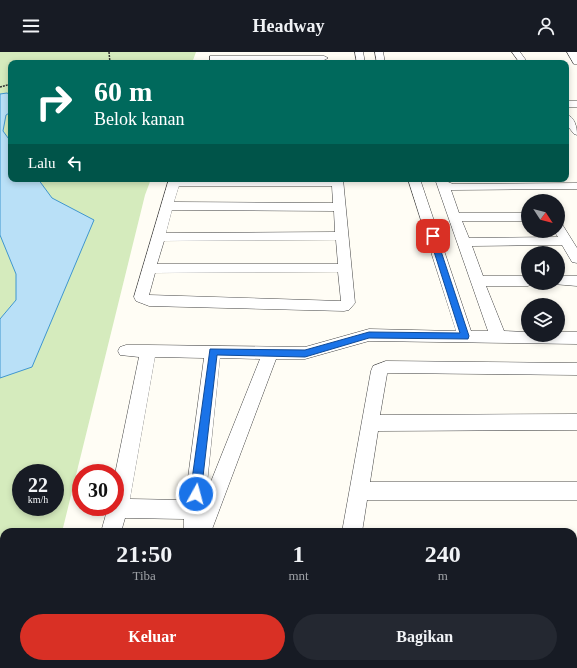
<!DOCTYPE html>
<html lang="id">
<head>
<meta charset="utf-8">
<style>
  :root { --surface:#171b24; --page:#242831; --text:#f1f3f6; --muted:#9ea1a6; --accent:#d93025 }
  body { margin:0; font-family:"Times New Roman",serif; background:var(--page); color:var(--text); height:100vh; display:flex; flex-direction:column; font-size:15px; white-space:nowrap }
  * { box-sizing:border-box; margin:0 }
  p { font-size:13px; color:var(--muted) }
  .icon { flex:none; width:22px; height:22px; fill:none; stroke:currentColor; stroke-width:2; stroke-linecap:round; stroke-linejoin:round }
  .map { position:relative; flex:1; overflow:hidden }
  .drawer { position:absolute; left:0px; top:476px; width:577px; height:140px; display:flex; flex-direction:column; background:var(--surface); border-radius:12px 12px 0 0; box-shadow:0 2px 6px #0003 }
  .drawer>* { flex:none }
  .banner { position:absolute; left:8px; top:8px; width:561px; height:122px; border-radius:8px; box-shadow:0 2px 6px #0003; background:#00695c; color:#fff; overflow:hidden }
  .needle { width:26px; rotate:126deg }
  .tools { position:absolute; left:521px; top:142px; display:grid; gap:8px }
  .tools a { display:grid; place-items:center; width:44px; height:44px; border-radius:50%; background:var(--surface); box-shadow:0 2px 6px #0003; font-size:20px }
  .speed { position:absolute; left:12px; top:412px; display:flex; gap:8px; font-size:20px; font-weight:700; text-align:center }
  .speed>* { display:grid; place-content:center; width:52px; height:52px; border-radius:50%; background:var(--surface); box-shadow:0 2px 6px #0003; line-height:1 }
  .speed small { font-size:10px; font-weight:400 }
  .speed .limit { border:6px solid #d22; background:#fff; color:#111 }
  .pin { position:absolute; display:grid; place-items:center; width:34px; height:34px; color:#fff; margin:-17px; border-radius:8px; box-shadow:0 2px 6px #0006 }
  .me { position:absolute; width:44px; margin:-22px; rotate:7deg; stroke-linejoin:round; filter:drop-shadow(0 0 3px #0008) }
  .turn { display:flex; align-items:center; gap:14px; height:84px; padding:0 20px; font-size:18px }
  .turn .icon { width:52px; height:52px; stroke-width:2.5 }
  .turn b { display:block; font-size:28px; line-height:34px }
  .then { display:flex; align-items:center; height:38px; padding:0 20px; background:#0003; gap:8px; font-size:15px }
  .eta { display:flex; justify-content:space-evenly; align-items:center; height:68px; text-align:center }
  .eta b { font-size:24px; font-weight:600; line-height:28px }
  .action { display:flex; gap:8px; margin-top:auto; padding:8px 20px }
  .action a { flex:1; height:46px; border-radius:24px; background:var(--accent); color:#fff; font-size:16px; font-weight:600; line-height:46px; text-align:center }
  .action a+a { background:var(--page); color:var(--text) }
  header { display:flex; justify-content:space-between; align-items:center; height:52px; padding:0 20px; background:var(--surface); font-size:18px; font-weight:600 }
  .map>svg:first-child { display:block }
  .green { fill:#d5ebbd; fill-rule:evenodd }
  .water { fill:#b9e0f7; stroke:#3f96cf }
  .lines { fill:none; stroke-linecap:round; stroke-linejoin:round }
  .street-casing { stroke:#444; stroke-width:1 }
  .path { stroke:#333; stroke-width:1.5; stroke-dasharray:2 1; stroke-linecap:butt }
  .street { fill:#fff; fill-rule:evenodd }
  .route { fill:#1a73e8; stroke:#114b97 }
</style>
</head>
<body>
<header><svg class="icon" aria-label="menu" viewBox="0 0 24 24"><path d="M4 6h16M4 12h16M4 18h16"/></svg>Headway<svg class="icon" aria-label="person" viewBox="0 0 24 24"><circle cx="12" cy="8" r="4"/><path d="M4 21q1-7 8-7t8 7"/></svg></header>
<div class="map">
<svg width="577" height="616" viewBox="0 0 577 616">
  <rect width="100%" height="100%" fill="#fffdf5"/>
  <path class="green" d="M0,0h196l-4,11h-181v116h140l-6,16 -83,337h-58v132h24l-1,4h-27zM21,421h34v34h-34z"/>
  <polygon class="water" points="7,41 11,43 11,60 6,63 3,79 11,90 11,127 38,127 52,146 94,168 32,315 0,326 0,267 16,248 16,222 0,183 0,42"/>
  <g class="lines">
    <defs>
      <g id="street">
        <polygon points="355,0 363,0 365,11 357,11"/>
        <polygon points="375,0 383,0 385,11 377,11"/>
        <polygon points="512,0 520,0 528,11 520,11"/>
        <polygon points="567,0 577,0 577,12 574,12"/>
        <polygon points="210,4 324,4 328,6 324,8 210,8"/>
        <rect x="566" y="49" width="11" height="6"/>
        <path d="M566,62c9,3 11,13 11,21l-3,-1 -8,-10z"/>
        <path d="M169,127h174l12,124 -6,7 -5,1 -195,-5 -13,-5 -2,-4zM179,134h153l1,17 -159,-1zM172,158l162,1 1,21 -169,1zM336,188l2,24h-181l7,-23zM338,220l3,29 -192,-6 6,-22z"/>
        <path d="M408,127h12l51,152h17l-53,-152h12l1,3 5,2 124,-1v6l-126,1 8,23h69v8h-66l7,17 89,-1 -4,-6h4v-8l4,1 15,24v15l-5,-1 -10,-17 -90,1 11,30h45v7h6l-6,3h-42l18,45 24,1v3h30v-3h19v12l-208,-3 -64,18h-29l-65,173h-27v-13l-59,-1 -4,14h-20l7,-25h7v-33l24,-117 -19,-2 -2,-4 2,-4 6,-2h22l157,2 64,-18 87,2zM155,305l49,1 -19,142 -55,-1zM220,306l40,1 -54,135z"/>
        <polygon points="558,224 577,224 577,234 553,232 552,231 558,231"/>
        <polygon points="386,309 577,311 577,323 388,321 387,322 380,363 577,362 577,378 378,379 370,430 577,430 577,448 367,448 362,480 342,480 371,319 373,314"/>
        <rect x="573" y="510" width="4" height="22"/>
        <polygon points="573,560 577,562 577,597 573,595"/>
        <polygon points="62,612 86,612 85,616 61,616"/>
        <rect x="171" y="612" width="24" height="4"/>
        <polygon points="317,612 341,612 340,616 316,616"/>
        <polygon points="480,612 504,612 505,616 481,616"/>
      </g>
    </defs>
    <use href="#street" class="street-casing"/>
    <g class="path">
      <polyline points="109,0 110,11"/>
      <polyline points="0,35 11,32"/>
    </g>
    <use href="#street" class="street"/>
  </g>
  <polygon class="route" points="433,182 436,184 469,284 468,287 369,286 305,305 217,303 201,442 200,446 196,447 192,446 190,442 210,297 305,298 369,280 460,281 429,184"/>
</svg>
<div class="tools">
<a><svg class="needle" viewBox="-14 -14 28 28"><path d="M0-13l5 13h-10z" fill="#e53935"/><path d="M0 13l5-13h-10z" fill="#9ea1a6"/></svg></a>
<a><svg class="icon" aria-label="sound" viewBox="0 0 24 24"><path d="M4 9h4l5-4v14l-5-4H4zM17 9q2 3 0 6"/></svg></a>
<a><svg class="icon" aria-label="layers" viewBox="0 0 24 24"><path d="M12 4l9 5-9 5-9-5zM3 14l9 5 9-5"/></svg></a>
</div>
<div class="speed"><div>22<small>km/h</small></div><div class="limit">30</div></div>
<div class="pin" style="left:433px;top:184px;background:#d93025"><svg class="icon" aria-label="arrive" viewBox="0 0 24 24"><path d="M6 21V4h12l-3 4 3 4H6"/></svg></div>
<svg class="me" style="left:196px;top:442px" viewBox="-20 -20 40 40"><circle r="17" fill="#1a73e8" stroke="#fff" stroke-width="3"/><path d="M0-11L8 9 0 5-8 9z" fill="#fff"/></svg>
<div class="banner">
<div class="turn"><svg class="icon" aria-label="right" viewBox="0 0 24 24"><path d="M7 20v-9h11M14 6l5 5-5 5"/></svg><div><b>60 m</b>Belok kanan</div></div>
<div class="then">Lalu<svg class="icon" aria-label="left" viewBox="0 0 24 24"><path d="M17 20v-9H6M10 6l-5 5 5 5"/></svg></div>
</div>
<section class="drawer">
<div class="eta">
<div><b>21:50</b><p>Tiba</p></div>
<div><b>1</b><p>mnt</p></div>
<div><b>240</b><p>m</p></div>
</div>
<div class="action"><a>Keluar</a><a>Bagikan</a></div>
</section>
</div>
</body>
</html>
